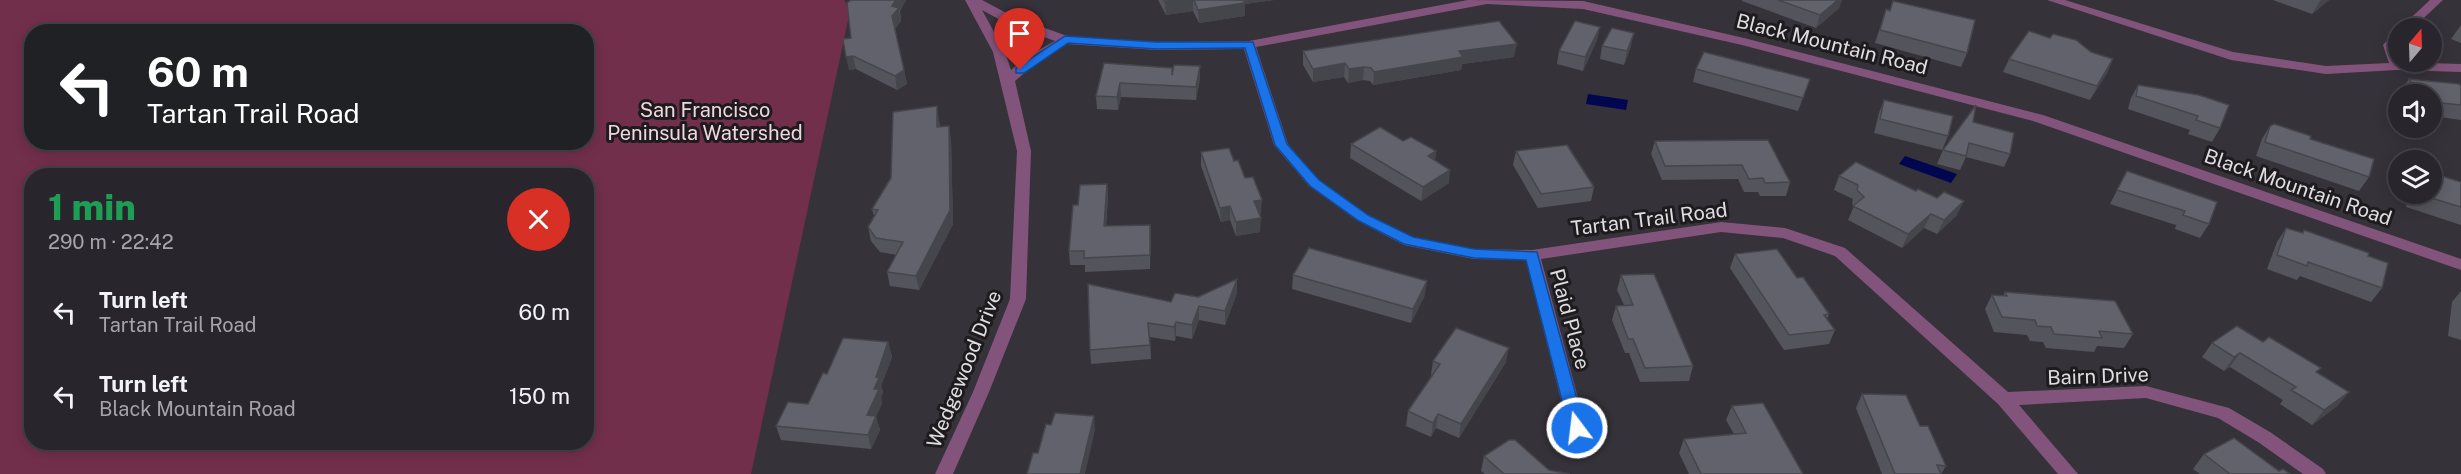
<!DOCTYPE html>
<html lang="en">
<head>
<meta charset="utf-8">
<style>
  :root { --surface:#28262c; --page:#343238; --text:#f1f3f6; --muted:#a5a5a9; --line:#444348 }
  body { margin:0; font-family:"Public Sans",sans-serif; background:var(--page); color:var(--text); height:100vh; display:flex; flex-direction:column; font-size:22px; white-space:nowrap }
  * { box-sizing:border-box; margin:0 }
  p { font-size:20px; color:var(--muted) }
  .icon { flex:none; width:33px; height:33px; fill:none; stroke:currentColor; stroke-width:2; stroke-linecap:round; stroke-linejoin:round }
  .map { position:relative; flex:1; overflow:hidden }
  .panel { position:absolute; left:24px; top:168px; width:570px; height:282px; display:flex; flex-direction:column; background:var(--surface); border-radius:24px; box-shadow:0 3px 15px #0003,0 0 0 2px var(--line) }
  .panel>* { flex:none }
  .top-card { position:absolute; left:24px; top:24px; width:570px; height:126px; border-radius:24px; box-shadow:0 3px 15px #0003,0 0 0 2px var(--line); background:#202124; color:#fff; overflow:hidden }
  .needle { width:39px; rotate:19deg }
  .buttons { position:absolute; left:2388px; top:18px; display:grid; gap:12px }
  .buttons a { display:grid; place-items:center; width:54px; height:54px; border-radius:50%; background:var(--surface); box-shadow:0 3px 15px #0003,0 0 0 2px var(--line); font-size:30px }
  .pin { position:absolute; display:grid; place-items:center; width:51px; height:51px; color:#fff; margin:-62px -26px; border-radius:50% 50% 50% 0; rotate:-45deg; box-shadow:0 0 6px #0007 }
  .pin .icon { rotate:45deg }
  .me { position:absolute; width:66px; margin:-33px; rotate:345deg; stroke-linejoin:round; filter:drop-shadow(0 0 4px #0008) }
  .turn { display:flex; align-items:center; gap:21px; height:126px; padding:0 24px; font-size:27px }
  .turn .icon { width:78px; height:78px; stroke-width:2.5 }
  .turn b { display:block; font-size:42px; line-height:51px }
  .round { display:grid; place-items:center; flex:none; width:63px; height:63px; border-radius:32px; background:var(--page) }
  .summary { display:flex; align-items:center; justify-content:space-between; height:102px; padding:0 24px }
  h1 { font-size:36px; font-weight:800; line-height:45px; color:#1e9e55 }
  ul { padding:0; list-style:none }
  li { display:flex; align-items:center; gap:18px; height:84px; padding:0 24px }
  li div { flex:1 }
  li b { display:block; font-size:22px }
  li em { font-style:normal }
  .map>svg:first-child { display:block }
  .green { fill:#722f4b; fill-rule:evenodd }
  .water { fill:#000750 }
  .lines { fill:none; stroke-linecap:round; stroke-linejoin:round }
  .minor { fill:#83547b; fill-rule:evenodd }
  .wall { fill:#54545d }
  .shaded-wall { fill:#45454c }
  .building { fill:#62626c; stroke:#45454c; stroke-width:1.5 }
  .route { fill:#1a73e8; stroke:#114b97; stroke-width:1.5 }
  .labels { text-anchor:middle; stroke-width:6; stroke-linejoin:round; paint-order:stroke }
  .street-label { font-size:20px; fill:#e0dde2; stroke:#1d1b1e }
  .park-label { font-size:20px; fill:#f0d6de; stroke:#1d1b1e }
</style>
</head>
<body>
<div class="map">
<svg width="2461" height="474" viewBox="0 0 2461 474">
  <rect width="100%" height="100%" fill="#36323a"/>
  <path class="green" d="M0,0h844l6,11 -99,463h-751zM32,32h554v110h-554zM32,176h554v266h-554z"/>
  <g class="water">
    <polygon points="1588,94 1628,100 1626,110 1586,104"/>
    <polygon points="1905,156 1957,174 1951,183 1899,164"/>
  </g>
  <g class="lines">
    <g class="minor">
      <path d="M965,0h17l30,16 55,20 90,6 92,-1 219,-41 115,1 161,37 299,77 418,144v11l-428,-149 -291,-76 -159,-36 -96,-5 -231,43 32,97 31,36 49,35 45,22 61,12 58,1 189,-28 64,6 60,20 163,144 138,-6 83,22 41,24 53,37 3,5h-23l-45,-32 -40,-24 -72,-20 -127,7 59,69h-20l-60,-70 -163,-148 -52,-18 -62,-6 -180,27 45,169 -3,5 -6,2 -6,-2 -3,-5 -42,-168 -52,-1 -70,-14 -46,-24 -49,-35 -35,-41 -30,-96 -87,1 -90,-6 -31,19 -21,18 16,70 -5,148 -37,93 -36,82h-18l38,-82 37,-93 7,-148 -24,-99zM982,10l22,12 51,19 -29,16 -15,13 -6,-18z"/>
      <polygon points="2047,0 2065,0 2233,52 2326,66 2389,63 2383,45 2394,33 2398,32 2398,43 2395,46 2398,62 2461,64 2461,72 2397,70 2326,74 2231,60"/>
      <polygon points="2430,0 2443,0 2413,28 2400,28"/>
    </g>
  </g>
  <g class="wall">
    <polygon points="851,0 906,0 900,11 901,21 895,29 907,84 897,90 856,69 849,70 851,38"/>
    <polygon points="1158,0 1274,0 1245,4 1245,16 1199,23 1193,11 1166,15"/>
    <polygon points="1742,0 1842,0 1839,8 1816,28 1742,1"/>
    <polygon points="2273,0 2329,0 2312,14"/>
    <polygon points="1893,1 1967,53 1961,67 1875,43 1886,9 1890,10"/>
    <polygon points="2461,25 2461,43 2451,39"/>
    <polygon points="1600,27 1597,40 1583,71 1557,64 1559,51"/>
    <polygon points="1602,46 1631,46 1624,65 1600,59"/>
    <polygon points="1303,51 1514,57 1462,64 1461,70 1373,85 1370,81 1363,80 1348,83 1344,77 1313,82 1303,65"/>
    <polygon points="2091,52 2113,59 2107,73 2090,100 2003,72 2009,59"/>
    <polygon points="1104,63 1172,73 1200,66 1200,79 1196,100 1121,97 1118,110 1097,109 1096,96"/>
    <polygon points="1696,69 1810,79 1798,111 1693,82"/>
    <polygon points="2409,79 2461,86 2461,120 2432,116 2432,94 2402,94 2400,92"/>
    <polygon points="2138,85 2220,128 2212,142 2188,134 2190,130 2128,109 2131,98"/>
    <polygon points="1884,100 1948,136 1942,150 1874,133 1879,113"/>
    <polygon points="939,120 940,127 951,140 953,224 919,290 890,286 887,272 897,255 880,252 871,241 868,227 874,216 872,209"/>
    <polygon points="1973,122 2010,154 2004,167 1966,157 1960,170 1937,164 1943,150"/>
    <polygon points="2270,126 2310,139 2369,177 2359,191 2256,156 2262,139"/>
    <polygon points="1768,140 1790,182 1786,196 1760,196 1758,192 1744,192 1738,179 1662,180 1651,154 1655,141"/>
    <polygon points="1403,141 1436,151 1435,160 1449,183 1421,201 1350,158 1351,144"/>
    <polygon points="1516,151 1594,187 1591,201 1538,208 1513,165"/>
    <polygon points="1201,152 1234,161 1245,178 1261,214 1259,214 1260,232 1236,236 1230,220 1221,222 1201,166"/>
    <polygon points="2127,171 2209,224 2200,238 2175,229 2176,225 2110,204"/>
    <polygon points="1839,176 1957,215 1937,234 1924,228 1902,248 1848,220 1854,206 1852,204 1853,199 1834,190"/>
    <polygon points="2461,182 2461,225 2406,207 2409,194 2432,194"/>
    <polygon points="1107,184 1108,198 1106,226 1150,225 1150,269 1085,272 1085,265 1070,265 1069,251 1078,205"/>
    <polygon points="2286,228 2302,233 2304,230 2368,256 2382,288 2371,302 2300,276 2297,280 2267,269 2277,242"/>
    <polygon points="1735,254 1797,278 1829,314 1827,319 1835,330 1829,344 1784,350 1730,268"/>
    <polygon points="1293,275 1425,295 1411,323 1292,289"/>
    <polygon points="1621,275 1693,366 1689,381 1640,382 1629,353 1625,353 1612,320 1616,306 1624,305 1617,290"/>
    <polygon points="1237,279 1237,293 1225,325 1199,320 1192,339 1176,336 1175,341 1150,337 1151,359 1091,364 1090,350 1171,302 1198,297"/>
    <polygon points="2461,291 2461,340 2448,336 2452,302"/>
    <polygon points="2005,292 2133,334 2124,348 2097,346 2094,352 2046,348 2043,342 2030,341 2027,335 1994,332 1985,309 1992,295 2003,296"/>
    <polygon points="888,342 892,357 881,386 883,392 881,397 882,403 876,417 880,430 871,449 781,440 776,426 808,404 827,374"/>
    <polygon points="2263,342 2318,373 2349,392 2337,406 2312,425 2280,404 2283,400 2230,367 2224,371 2202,357 2212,343"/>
    <polygon points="1433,361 1506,362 1459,438 1436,428 1431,437 1406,426 1408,411 1432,376 1431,375"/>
    <polygon points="1862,394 1920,426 1946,466 1941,474 1882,474 1856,408"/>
    <polygon points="1732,406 1803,474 1689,474 1679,453 1684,439 1734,434 1726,420"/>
    <polygon points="2204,454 2279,471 2290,474 2200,474 2193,469"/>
    <polygon points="1484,456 1549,470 1570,474 1485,474 1481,471"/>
  </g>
  <g class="shaded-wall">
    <polygon points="896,0 906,0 906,1 899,11 901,21 894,30 892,16 892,6"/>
    <polygon points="1182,0 1193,0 1193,11 1166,15 1165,2"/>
    <polygon points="1238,0 1274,0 1245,4 1245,16 1199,23 1198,10"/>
    <polygon points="1838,0 1842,0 1839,8 1816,28 1820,15"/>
    <polygon points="2321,0 2329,0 2312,14 2320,1"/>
    <polygon points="1600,27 1597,40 1583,71 1585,57"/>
    <polygon points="1634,33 1631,46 1624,65 1627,51"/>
    <polygon points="1517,44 1514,57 1462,64 1461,70 1373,85 1374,72 1459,51"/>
    <polygon points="853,56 856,69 849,70 846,57"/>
    <polygon points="2113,59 2107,73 2090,100 2097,86"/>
    <polygon points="1345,63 1344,77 1313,82 1313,69"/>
    <polygon points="1200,66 1200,79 1196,100 1196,87"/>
    <polygon points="1364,67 1363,80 1348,83 1349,69"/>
    <polygon points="904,70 907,84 897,90 895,76"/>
    <polygon points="1120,83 1121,97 1118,110 1117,97"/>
    <polygon points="937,106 939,120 940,141 937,127"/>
    <polygon points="949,126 951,140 953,224 919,290 916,276"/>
    <polygon points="1436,151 1434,165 1428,156"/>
    <polygon points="1450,170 1449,183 1421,201 1423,187"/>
    <polygon points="1107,184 1108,198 1105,240 1104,226"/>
    <polygon points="1262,200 1261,214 1254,215 1254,201"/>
    <polygon points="1964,201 1957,215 1937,234 1944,220"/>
    <polygon points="1230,206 1230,220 1221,222 1220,208"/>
    <polygon points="1931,214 1924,228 1902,248 1908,234"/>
    <polygon points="1261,218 1260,232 1236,236 1236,222"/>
    <polygon points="1150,225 1151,239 1150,269"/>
    <polygon points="1237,279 1237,293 1225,325 1225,311"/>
    <polygon points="1427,281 1425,295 1411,323 1413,309"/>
    <polygon points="1199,306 1199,320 1192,339 1192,325"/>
    <polygon points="1176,322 1176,336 1175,341 1174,327"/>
    <polygon points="888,342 892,357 881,386 883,392 881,397 882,403 876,417 880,430 871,449 868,435 867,415 874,389 876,377"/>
    <polygon points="1509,348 1506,362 1459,438 1461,424"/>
    <polygon points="2240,353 2230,367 2224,371 2234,357"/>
    <polygon points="2349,392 2337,406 2312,425 2324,410"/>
    <polygon points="1438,414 1436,428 1431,437 1433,423"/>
    <polygon points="1094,416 1095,430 1085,474 1080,474"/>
  </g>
  <g class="building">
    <polygon points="851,0 896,0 892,6 899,8 892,16 904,70 895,76 853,56 846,57 843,39 851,38 847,3"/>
    <polygon points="1164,0 1182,0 1165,2"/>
    <polygon points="1194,0 1243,0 1245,3 1198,10"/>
    <polygon points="1778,0 1838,0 1820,15"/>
    <polygon points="1893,1 1975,20 1967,53 1880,30 1886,9 1890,11"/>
    <polygon points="1499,21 1517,44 1459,51 1463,57 1374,72 1371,68 1364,67 1349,69 1345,63 1313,69 1303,51"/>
    <polygon points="1575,21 1600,27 1585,57 1559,51"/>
    <polygon points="1612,28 1634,33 1627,51 1602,46"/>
    <polygon points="2029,31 2050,38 2053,34 2076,40 2091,52 2113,59 2097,86 2009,59"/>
    <polygon points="1704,52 1810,79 1803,98 1696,69"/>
    <polygon points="1104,63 1172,68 1172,75 1174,65 1200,66 1196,87 1120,83 1117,97 1096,96"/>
    <polygon points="2409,79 2459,84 2461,86 2461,105 2432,102 2432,94 2421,94"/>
    <polygon points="2138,85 2199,95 2229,105 2220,128 2196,120 2198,116 2136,96"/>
    <polygon points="1884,100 1953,116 1948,136 1880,119"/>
    <polygon points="1976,105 1973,122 2014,133 2010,154 1969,143 1966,156 1943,150"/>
    <polygon points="937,106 937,127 949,126 950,210 916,276 887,272 903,242 876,238 868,227 878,210 872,209 891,178 893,112"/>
    <polygon points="2274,124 2311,136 2310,139 2374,159 2369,177 2265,142 2270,126"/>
    <polygon points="1380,127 1403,141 1411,137 1436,151 1428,156 1450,170 1423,187 1351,144"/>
    <polygon points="1768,140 1790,182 1765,183 1763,178 1749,179 1742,165 1665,166 1655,141"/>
    <polygon points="1567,145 1594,187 1541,194 1516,151"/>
    <polygon points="1229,148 1234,161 1238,160 1245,178 1253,177 1262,200 1254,201 1261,218 1236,222 1230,206 1220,208 1201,152"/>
    <polygon points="1856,162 1916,191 1918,189 1937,198 1944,192 1964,201 1944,220 1931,214 1908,234 1853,206 1864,197 1857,190 1858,185 1839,176"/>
    <polygon points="2127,171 2217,202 2209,224 2183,215 2185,211 2117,190"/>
    <polygon points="2432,173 2461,182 2461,207 2418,194 2432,194"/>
    <polygon points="1107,184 1104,226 1150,225 1150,255 1084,258 1084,251 1069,251 1073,205 1078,205 1080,185"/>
    <polygon points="2286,228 2303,233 2304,230 2369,253 2368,256 2388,263 2382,288 2308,262 2307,266 2277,255"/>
    <polygon points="1309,248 1427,281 1413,309 1293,275"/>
    <polygon points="1777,249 1797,278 1803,277 1829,314 1824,315 1835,330 1789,335 1735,254"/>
    <polygon points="1654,274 1693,366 1645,368 1633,339 1628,339 1616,306 1633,305 1621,275"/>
    <polygon points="1237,279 1225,311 1199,306 1192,325 1176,322 1174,327 1148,323 1150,345 1090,350 1088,284 1171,302 1175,293 1198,297"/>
    <polygon points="2005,292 2115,301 2133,334 2099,331 2102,338 2054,334 2051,327 2037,326 2035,320 2002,317 1992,295 2007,296"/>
    <polygon points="2237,326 2263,342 2269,337 2321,368 2316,372 2349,392 2324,410 2291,390 2296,387 2240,353 2234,357 2212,343"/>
    <polygon points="1456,328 1509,348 1461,424 1438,414 1433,423 1408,411 1440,364 1433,361"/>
    <polygon points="843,338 888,342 876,377 879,378 874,389 879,389 867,415 876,416 868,435 776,426 788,402 808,404 823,373 827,374"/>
    <polygon points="1862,394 1906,395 1920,426 1928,426 1946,466 1937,465 1941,474 1895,474"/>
    <polygon points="1763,403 1803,474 1701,474 1684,439 1746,433 1732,406"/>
    <polygon points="1055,413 1094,416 1080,474 1027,474 1033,453 1038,453 1046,424 1051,425"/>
    <polygon points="2234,438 2279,471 2283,469 2290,474 2230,474 2204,454"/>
    <polygon points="1509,440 1515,440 1549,470 1570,474 1504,474 1484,456"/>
  </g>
  <polygon class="route" points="1065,36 1156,42 1253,42 1287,144 1319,180 1368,215 1413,237 1474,249 1537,252 1585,428 1582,432 1577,434 1569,428 1526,260 1474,258 1404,244 1359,221 1310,186 1275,145 1245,48 1156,49 1068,43 1024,73 1016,73 1016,68"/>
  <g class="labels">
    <g class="street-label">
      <text transform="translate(1832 44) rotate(14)" y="7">Black Mountain Road</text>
      <text transform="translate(2298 187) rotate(19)" y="7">Black Mountain Road</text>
      <text transform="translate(1649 219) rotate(-7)" y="7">Tartan Trail Road</text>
      <text transform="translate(1570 319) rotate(75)" y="7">Plaid Place</text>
      <text transform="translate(964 369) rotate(-68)" y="7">Wedgewood Drive</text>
      <text transform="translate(2098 376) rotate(-2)" y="7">Bairn Drive</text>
    </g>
    <g class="park-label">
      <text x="705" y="117">San Francisco<tspan x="705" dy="23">Peninsula Watershed</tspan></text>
    </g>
  </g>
</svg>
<div class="buttons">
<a><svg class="needle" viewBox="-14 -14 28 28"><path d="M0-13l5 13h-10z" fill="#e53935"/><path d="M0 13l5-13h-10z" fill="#a5a5a9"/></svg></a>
<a><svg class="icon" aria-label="sound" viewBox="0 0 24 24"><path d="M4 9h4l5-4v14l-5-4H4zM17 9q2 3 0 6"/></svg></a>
<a><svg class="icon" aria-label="layers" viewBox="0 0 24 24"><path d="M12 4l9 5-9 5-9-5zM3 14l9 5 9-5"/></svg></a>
</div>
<div class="pin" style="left:1020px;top:70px;background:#d93025"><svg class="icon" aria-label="arrive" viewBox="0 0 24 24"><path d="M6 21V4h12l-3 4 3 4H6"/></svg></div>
<svg class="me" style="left:1577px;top:428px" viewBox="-20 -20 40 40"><circle r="17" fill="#1a73e8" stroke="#fff" stroke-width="3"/><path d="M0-11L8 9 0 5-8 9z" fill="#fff"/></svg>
<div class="top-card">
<div class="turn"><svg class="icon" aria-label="left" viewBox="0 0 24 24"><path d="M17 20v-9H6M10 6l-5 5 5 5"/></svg><div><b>60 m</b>Tartan Trail Road</div></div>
</div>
<section class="panel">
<div class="summary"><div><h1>1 min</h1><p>290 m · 22:42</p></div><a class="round" style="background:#d93025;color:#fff"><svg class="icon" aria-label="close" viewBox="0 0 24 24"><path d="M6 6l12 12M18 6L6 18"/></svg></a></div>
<ul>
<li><svg class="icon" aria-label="left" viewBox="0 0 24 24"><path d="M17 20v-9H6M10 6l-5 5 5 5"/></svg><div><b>Turn left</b><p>Tartan Trail Road</p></div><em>60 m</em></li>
<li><svg class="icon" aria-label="left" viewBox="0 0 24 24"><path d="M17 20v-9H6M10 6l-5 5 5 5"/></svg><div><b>Turn left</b><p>Black Mountain Road</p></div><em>150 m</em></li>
</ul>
</section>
</div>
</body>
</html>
